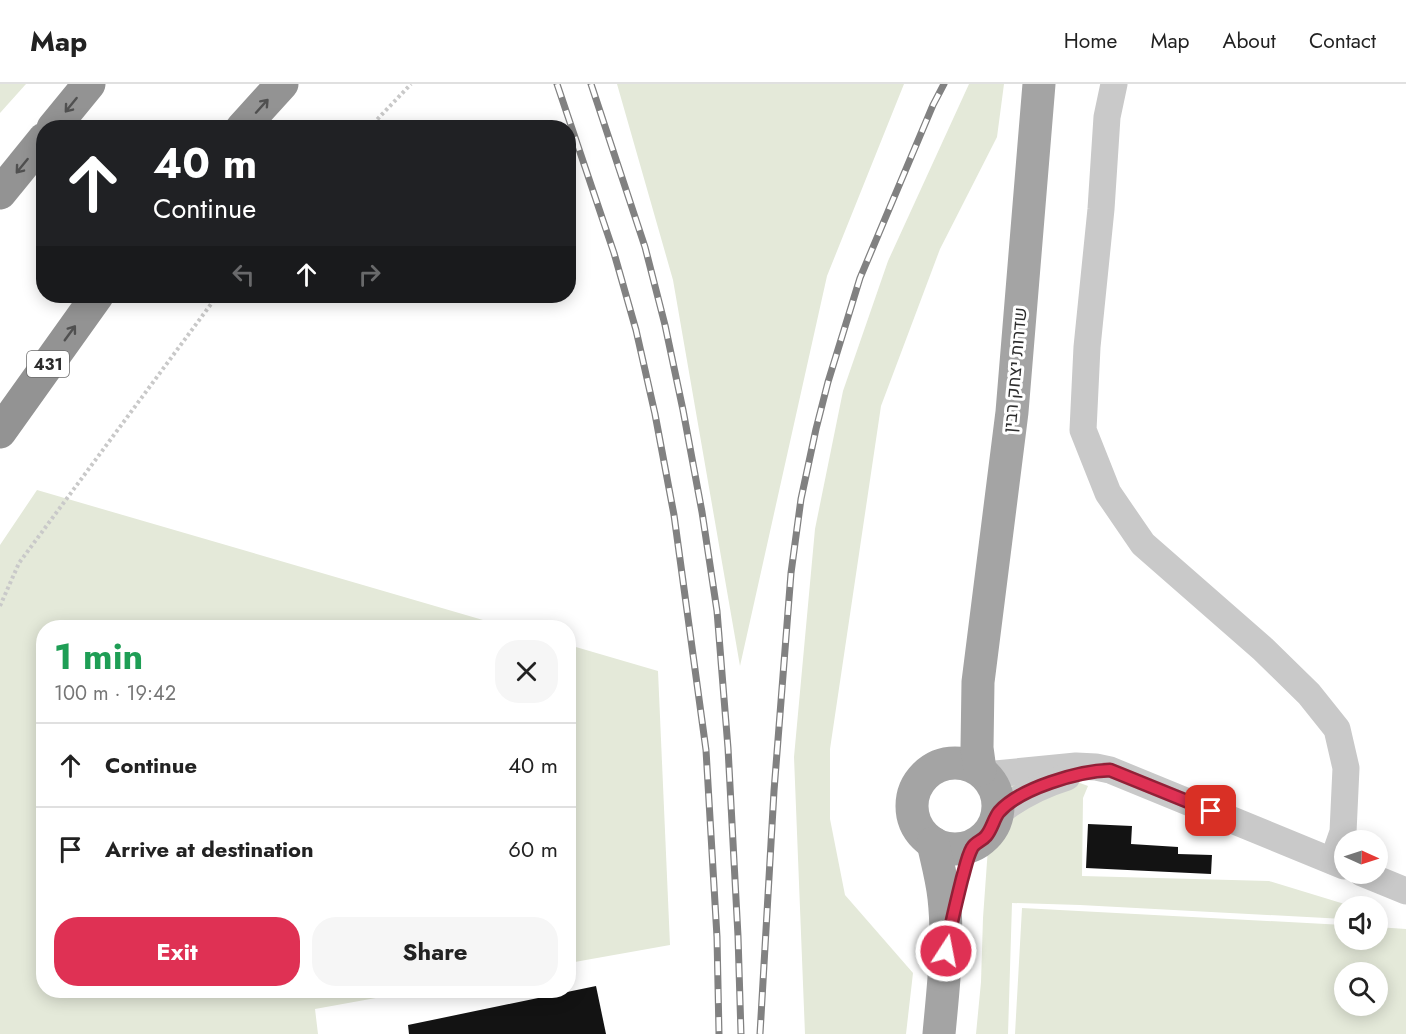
<!DOCTYPE html>
<html lang="en">
<head>
<meta charset="utf-8">
<style>
  :root { --surface:#fff; --page:#f6f6f6; --text:#222; --muted:#767676; --line:#e0e0e0; --accent:#df3154 }
  body { margin:0; font-family:Jost,Heebo,sans-serif; background:var(--page); color:var(--text); height:100vh; display:flex; flex-direction:column; font-size:22px; white-space:nowrap }
  * { box-sizing:border-box; margin:0 }
  p { font-size:20px; color:var(--muted) }
  .icon { flex:none; width:33px; height:33px; fill:none; stroke:currentColor; stroke-width:2; stroke-linecap:round; stroke-linejoin:round }
  .map { position:relative; flex:1; overflow:hidden }
  .sheet { position:absolute; left:36px; top:536px; width:540px; height:378px; display:flex; flex-direction:column; background:var(--surface); border-radius:24px; box-shadow:0 3px 15px #0003 }
  .sheet>* { flex:none }
  .guide { position:absolute; left:36px; top:36px; width:540px; height:183px; border-radius:24px; box-shadow:0 3px 15px #0003; background:#202124; color:#fff; overflow:hidden }
  .needle { width:39px; rotate:93deg }
  .controls { position:absolute; left:1334px; top:746px; display:grid; gap:12px }
  .controls a { display:grid; place-items:center; width:54px; height:54px; border-radius:50%; background:var(--surface); box-shadow:0 3px 15px #0003; font-size:30px }
  .pin { position:absolute; display:grid; place-items:center; width:51px; height:51px; color:#fff; margin:-26px; border-radius:12px; box-shadow:0 3px 9px #0006 }
  .me { position:absolute; width:66px; margin:-33px; rotate:11deg; stroke-linejoin:round; filter:drop-shadow(0 0 4px #0008) }
  .turn { display:flex; align-items:center; gap:21px; height:126px; padding:0 18px; font-size:27px }
  .turn .icon { width:78px; height:78px; stroke-width:2.5 }
  .turn b { display:block; font-size:42px; line-height:51px }
  .lanes { display:flex; align-items:center; height:57px; padding:0 18px; background:#0003; justify-content:center; gap:30px; direction:ltr }
  .lanes .off { opacity:.35 }
  .round { display:grid; place-items:center; flex:none; width:63px; height:63px; border-radius:24px; background:var(--page) }
  .head { display:flex; align-items:center; justify-content:space-between; height:102px; padding:0 18px }
  h1 { font-size:36px; font-weight:700; line-height:45px; color:#1e9e55 }
  .action { display:flex; gap:12px; margin-top:auto; padding:12px 18px }
  .action a { flex:1; height:69px; border-radius:24px; background:var(--accent); color:#fff; font-size:24px; font-weight:700; line-height:69px; text-align:center }
  .action a+a { background:var(--page); color:var(--text) }
  ul { padding:0; list-style:none }
  li { display:flex; align-items:center; gap:18px; height:84px; padding:0 18px; border-top:2px solid var(--line) }
  li div { flex:1 }
  li b { display:block; font-size:22px }
  li em { font-style:normal }
  header { display:flex; align-items:center; gap:36px; box-sizing:border-box; height:84px; padding:0 30px; background:var(--surface); border-bottom:2px solid var(--line) }
  header strong { font-size:28px }
  nav { display:flex; gap:33px; margin-inline-start:auto; font-size:21px }
  .map>svg:first-child { display:block }
  .green { fill:#e4e9d9; fill-rule:evenodd }
  .building { fill:#131313 }
  .lines { fill:none; stroke-linecap:round; stroke-linejoin:round }
  .path { stroke:#c9c9c9; stroke-width:4; stroke-dasharray:3 3; stroke-linecap:butt }
  .minor { stroke:#c9c9c9; stroke-width:27 }
  .major { stroke:#a4a4a4; stroke-width:33 }
  .highway { stroke:#939393; stroke-width:33 }
  .rail-casing { stroke:#818181; stroke-width:7 }
  .rail { stroke:#fff; stroke-width:4.5; stroke-dasharray:14; stroke-linecap:butt }
  .oneway { stroke:#505050 }
  .route-casing { stroke:#912037; stroke-width:15 }
  .route { stroke:#df3154; stroke-width:10 }
  .labels { text-anchor:middle; stroke-width:6; stroke-linejoin:round; paint-order:stroke }
  .shield { fill:#fff; stroke:#6b6b6b; stroke-width:1.5 }
  .shield-label { font-size:16px; font-weight:bold; fill:#2c2c2c }
  .street-label { font-size:18px; fill:#2c2c2c; stroke:#fff }
</style>
</head>
<body>
<header>
<strong>Map</strong>
<nav><a>Home</a><a>Map</a><a>About</a><a>Contact</a></nav>
</header>
<div class="map">
<svg width="1406" height="950" viewBox="0 0 1406 950">
  <rect width="100%" height="100%" fill="#fff"/>
  <g class="green">
    <polygon points="0,0 26,0 0,29"/>
    <polygon points="617,0 904,0 827,192 740,582 673,196"/>
    <polygon points="969,0 1004,0 997,53 940,165 881,322 830,665 830,735 845,811 913,889 906,950 805,950 794,673 815,445 843,307 888,177"/>
    <polygon points="37,406 507,543 44,543 44,906 420,906 315,925 318,950 0,950 0,461"/>
    <polygon points="569,561 658,587 670,861 569,879"/>
    <polygon points="994,680 1051,688 1088,702 1083,714 1082,792 1269,797 1351,822 1344,822 1344,835 1080,821 1012,819 1008,950 976,950 981,898 983,834"/>
    <path d="M1022,824l322,17v14h33v-12l29,2v105h-391zM1344,888h33v33h-33z"/>
  </g>
  <g class="building">
    <polygon points="1088,740 1132,742 1131,760 1178,763 1178,770 1212,771 1211,790 1086,784"/>
    <polygon points="596,902 606,950 409,950 408,941"/>
  </g>
  <g class="lines">
    <g class="path">
      <polyline points="369,44 411,0"/>
      <polyline points="0,522 19,479 217,212"/>
    </g>
    <g class="minor">
      <polyline points="1114,0 1107,33 1101,125 1087,263 1083,346 1108,409 1143,460 1263,565 1309,610 1337,645 1346,684 1343,748 1333,777"/>
      <polyline points="985,691 1076,682 1096,683 1110,686 1344,782"/>
      <path d="M998,729c21,-17 43,-28 69,-36"/>
      <polyline points="1362,789 1406,807"/>
    </g>
    <g class="major">
      <circle cx="955" cy="722" r="43"/>
      <polyline points="980,686 977,664 978,598 1012,328 1039,0"/>
      <path d="M933,759c4,18 9,36 11,55 5,45 -1,91 -5,136"/>
    </g>
    <g class="highway">
      <polyline points="53,44 89,0"/>
      <polyline points="242,44 282,0"/>
      <polyline points="0,109 44,55"/>
      <polyline points="0,348 97,212"/>
    </g>
    <defs>
      <g id="rail">
        <polyline points="557,0 614,169 636,246 655,330 674,431 706,666 717,853 719,950"/>
        <polyline points="591,0 645,163 665,241 683,326 702,428 717,527 728,664 738,852 741,950"/>
        <polyline points="760,950 774,707 791,489 801,415 816,345 828,298 860,194 933,21 944,0"/>
      </g>
    </defs>
    <use href="#rail" class="rail-casing"/>
    <use href="#rail" class="rail"/>
  </g>
  <defs><path id="oneway-shaft" d="M-6 0H5M1.5-3L5.5 0L1.5 3" fill="none" stroke-width="1.6" stroke-linecap="round" stroke-linejoin="round" transform="scale(1.5)"/></defs>
  <g class="oneway">
    <use href="#oneway-shaft" transform="translate(71 21) rotate(129)"/>
    <use href="#oneway-shaft" transform="translate(262 22) rotate(-48)"/>
    <use href="#oneway-shaft" transform="translate(22 82) rotate(129)"/>
    <use href="#oneway-shaft" transform="translate(70 249) rotate(-54)"/>
  </g>
  <g class="lines">
    <defs>
      <path id="route" d="M946,867c4,-24 10,-48 16,-72 3,-10 5,-22 10,-31 3,-6 10,-7 14,-12 6,-7 8,-18 13,-24 21,-24 80,-41 111,-42l101,41"/>
    </defs>
    <use href="#route" class="route-casing"/>
    <use href="#route" class="route"/>
  </g>
  <g class="labels">
    <rect class="shield" x="27" y="267" width="42" height="26" rx="4.5"/>
    <g class="shield-label">
      <text x="48" y="286">431</text>
    </g>
    <g class="street-label">
      <text transform="translate(1015 286) rotate(-85)" y="6">שדרות יצחק רבין</text>
    </g>
  </g>
</svg>
<div class="controls">
<a><svg class="needle" viewBox="-14 -14 28 28"><path d="M0-13l5 13h-10z" fill="#e53935"/><path d="M0 13l5-13h-10z" fill="#767676"/></svg></a>
<a><svg class="icon" aria-label="sound" viewBox="0 0 24 24"><path d="M4 9h4l5-4v14l-5-4H4zM17 9q2 3 0 6"/></svg></a>
<a><svg class="icon" aria-label="search" viewBox="0 0 24 24"><circle cx="10" cy="10" r="6"/><path d="M15 15l6 6"/></svg></a>
</div>
<div class="pin" style="left:1211px;top:727px;background:#d93025"><svg class="icon" aria-label="arrive" viewBox="0 0 24 24"><path d="M6 21V4h12l-3 4 3 4H6"/></svg></div>
<svg class="me" style="left:946px;top:867px" viewBox="-20 -20 40 40"><circle r="17" fill="#df3154" stroke="#fff" stroke-width="3"/><path d="M0-11L8 9 0 5-8 9z" fill="#fff"/></svg>
<div class="guide">
<div class="turn"><svg class="icon" aria-label="ahead" viewBox="0 0 24 24"><path d="M12 20V5M6 11l6-6 6 6"/></svg><div><b>40 m</b>Continue</div></div>
<div class="lanes"><svg class="icon off" aria-label="left" viewBox="0 0 24 24"><path d="M17 20v-9H6M10 6l-5 5 5 5"/></svg><svg class="icon" aria-label="ahead" viewBox="0 0 24 24"><path d="M12 20V5M6 11l6-6 6 6"/></svg><svg class="icon off" aria-label="right" viewBox="0 0 24 24"><path d="M7 20v-9h11M14 6l5 5-5 5"/></svg></div>
</div>
<section class="sheet">
<div class="head"><div><h1>1 min</h1><p>100 m · 19:42</p></div><a class="round"><svg class="icon" aria-label="close" viewBox="0 0 24 24"><path d="M6 6l12 12M18 6L6 18"/></svg></a></div>
<ul>
<li><svg class="icon" aria-label="ahead" viewBox="0 0 24 24"><path d="M12 20V5M6 11l6-6 6 6"/></svg><div><b>Continue</b></div><em>40 m</em></li>
<li><svg class="icon" aria-label="arrive" viewBox="0 0 24 24"><path d="M6 21V4h12l-3 4 3 4H6"/></svg><div><b>Arrive at destination</b></div><em>60 m</em></li>
</ul>
<div class="action"><a>Exit</a><a>Share</a></div>
</section>
</div>
</body>
</html>
